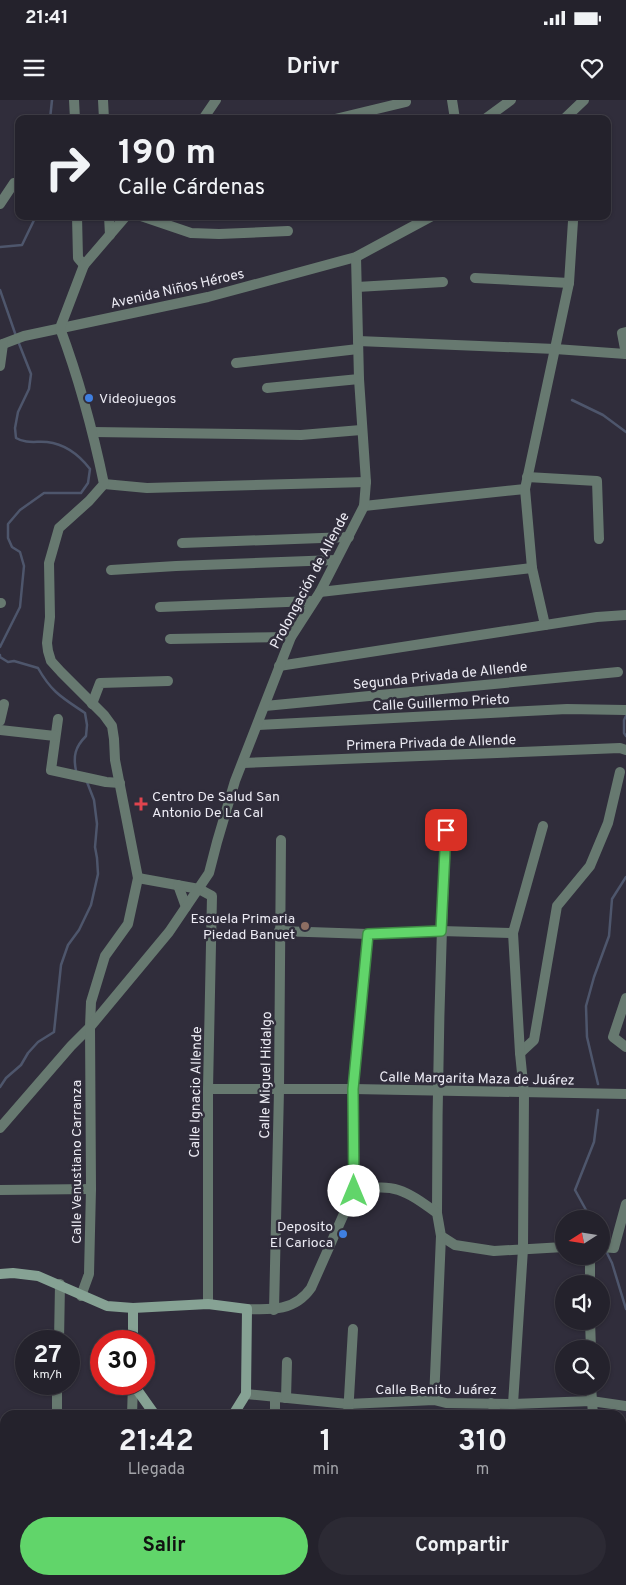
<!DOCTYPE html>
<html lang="es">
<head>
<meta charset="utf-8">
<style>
  :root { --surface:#24222c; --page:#2c2a34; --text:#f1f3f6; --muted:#a3a4a9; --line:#413f48; --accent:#61d56a }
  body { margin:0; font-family:Overpass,sans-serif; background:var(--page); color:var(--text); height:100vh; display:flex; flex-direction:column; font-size:19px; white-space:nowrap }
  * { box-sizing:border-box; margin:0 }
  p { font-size:16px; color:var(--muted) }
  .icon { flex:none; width:28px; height:28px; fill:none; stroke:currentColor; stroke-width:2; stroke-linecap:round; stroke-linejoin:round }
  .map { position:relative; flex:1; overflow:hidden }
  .panel { position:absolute; left:0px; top:1310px; width:626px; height:175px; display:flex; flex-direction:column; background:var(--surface); border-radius:15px 15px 0 0; box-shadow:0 1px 4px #0004,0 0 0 1px var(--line) }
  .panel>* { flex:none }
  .guide { position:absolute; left:15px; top:15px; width:596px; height:105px; border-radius:10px; box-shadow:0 1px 4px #0004,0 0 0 1px var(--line); background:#24222c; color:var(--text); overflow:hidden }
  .needle { width:32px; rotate:258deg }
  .controls { position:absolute; left:555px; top:1110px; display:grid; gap:10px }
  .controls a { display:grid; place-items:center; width:55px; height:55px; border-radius:50%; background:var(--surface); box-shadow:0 1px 4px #0004,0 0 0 1px var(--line); font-size:25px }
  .speed { position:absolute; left:15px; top:1230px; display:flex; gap:10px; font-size:25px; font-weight:700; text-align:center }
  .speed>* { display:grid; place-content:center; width:65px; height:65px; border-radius:50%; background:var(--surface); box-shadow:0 1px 4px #0004,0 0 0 1px var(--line); line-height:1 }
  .speed small { font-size:12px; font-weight:400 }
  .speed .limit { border:8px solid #d22; background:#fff; color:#111 }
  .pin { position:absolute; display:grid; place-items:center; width:42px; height:42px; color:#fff; margin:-21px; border-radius:10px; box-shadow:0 2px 8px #0006 }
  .me { position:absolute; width:55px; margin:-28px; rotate:0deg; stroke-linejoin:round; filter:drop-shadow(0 0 4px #0008) }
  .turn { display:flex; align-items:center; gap:18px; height:105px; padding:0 20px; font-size:22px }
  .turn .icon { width:65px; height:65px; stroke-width:2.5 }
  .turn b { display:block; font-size:35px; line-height:42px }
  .eta { display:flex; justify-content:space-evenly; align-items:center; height:85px; text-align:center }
  .eta b { font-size:30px; font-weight:700; line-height:35px }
  .button { display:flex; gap:10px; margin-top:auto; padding:10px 20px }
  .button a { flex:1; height:58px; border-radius:30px; background:var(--accent); color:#111; font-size:20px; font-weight:700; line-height:58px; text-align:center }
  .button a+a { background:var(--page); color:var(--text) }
  .status { display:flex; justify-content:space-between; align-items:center; height:35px; padding:0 25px; background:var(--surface); direction:ltr }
  .status svg { height:14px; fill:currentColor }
  header { display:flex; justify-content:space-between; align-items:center; height:65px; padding:0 20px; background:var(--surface); font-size:22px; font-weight:700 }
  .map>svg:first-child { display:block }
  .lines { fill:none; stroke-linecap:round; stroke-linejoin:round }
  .stream { stroke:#4e566c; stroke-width:2.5 }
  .street { stroke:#677970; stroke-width:10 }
  .secondary { stroke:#86a294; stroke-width:10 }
  .route-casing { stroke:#3f8a45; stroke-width:12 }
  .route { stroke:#61d56a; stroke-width:9 }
  .shop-dot { fill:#3f7fe0; stroke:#302d3b; stroke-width:2 }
  .health-dot { fill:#e0444e; stroke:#302d3b; stroke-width:2 }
  .education-dot { fill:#8d6e63; stroke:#302d3b; stroke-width:2 }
  .labels { text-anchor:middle; stroke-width:5; stroke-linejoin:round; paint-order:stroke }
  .street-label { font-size:14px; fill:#ecebf4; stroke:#302d3b }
  .poi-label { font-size:14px; fill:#ecebf4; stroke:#302d3b; text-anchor:start }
</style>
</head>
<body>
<div class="status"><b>21:41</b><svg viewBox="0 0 49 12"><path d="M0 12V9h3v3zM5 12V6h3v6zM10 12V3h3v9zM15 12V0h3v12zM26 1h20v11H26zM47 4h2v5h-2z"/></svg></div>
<header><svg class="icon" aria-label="menu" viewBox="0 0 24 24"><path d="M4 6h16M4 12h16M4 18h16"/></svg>Drivr<svg class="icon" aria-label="heart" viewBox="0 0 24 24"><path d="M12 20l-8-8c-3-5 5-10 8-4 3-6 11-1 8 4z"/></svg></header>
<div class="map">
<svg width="626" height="1485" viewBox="0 0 626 1485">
  <rect width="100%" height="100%" fill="#302d3b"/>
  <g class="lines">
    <g class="stream">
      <polyline points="50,19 52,0"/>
      <polyline points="0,147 22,145 36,116"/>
      <polyline points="0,190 16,236"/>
      <polyline points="572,300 603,315 626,332"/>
      <path d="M0,547l20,-40 4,-41 -4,-14 -8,-5 -4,-9v-14l12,-14 24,-17h37l7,-10 2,-14c-10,-13 -25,-25 -43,-27 -11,-1 -21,2 -31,-4l-1,-10 3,-16 11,-23 2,-15 -13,-33"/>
      <path d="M0,555v2l8,5 6,-1 24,7c14,25 25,30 47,45l2,12 -1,11c-11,11 -13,20 -10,35"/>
      <polyline points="626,616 624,620 624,633 626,636"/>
      <polyline points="598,984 587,937 586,906 594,877 609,836 612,799 626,777"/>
      <polyline points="0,987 6,978 21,965 28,953 38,942 54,932 61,865 68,845 79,830 91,805 98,774 97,758 95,747 97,724 94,700 87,682"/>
      <polyline points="591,1119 575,1090 594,1042 598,1010"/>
      <polyline points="606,1151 612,1163 626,1209"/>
      <polyline points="621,1345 626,1337"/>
      <polyline points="615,1480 618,1485"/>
    </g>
    <g class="street">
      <polyline points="74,0 75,19"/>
      <polyline points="103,0 104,19"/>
      <polyline points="452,0 455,19"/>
      <polyline points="203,19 216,0"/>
      <polyline points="335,19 406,2"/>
      <polyline points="485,19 511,0"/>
      <polyline points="564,19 584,0"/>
      <polyline points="0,104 14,83"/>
      <polyline points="77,116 78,158 84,165"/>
      <polyline points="109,116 110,135"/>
      <polyline points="141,116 191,133 219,134 288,131"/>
      <polyline points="475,178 569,183"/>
      <polyline points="357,187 443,182"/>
      <polyline points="358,241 555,249 626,254"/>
      <polyline points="3,244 24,236 208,197 356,157 432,116"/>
      <polyline points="626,254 622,233 626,232"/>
      <polyline points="236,263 358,249"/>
      <polyline points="0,266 3,244"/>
      <polyline points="267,288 359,279"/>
      <polyline points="93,332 301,335 361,330"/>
      <polyline points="527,377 597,381 599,439"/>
      <polyline points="104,384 147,388 366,382"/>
      <polyline points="364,406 525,389"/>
      <polyline points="182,443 349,437"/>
      <polyline points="111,470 176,466 336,460"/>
      <polyline points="320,492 532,468"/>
      <polyline points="0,503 1,503"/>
      <polyline points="160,507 313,501"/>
      <polyline points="545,525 532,468 525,389 569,183 573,121"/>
      <polyline points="170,539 291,537"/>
      <polyline points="279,566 597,517 626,515"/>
      <polyline points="92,604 100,583 168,581"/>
      <polyline points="265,606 618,572"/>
      <polyline points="58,619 51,670 106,682 120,683"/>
      <polyline points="0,621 4,604"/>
      <polyline points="258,625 567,609 625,610"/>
      <polyline points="0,630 55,636"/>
      <polyline points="243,663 620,648 626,650"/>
      <polyline points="138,778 199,789 212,796 208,989 208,1204"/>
      <polyline points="178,785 186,807"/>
      <polyline points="279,831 368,834 441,831 513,833"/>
      <polyline points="626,898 613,937 626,947"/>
      <polyline points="520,953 534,940 557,806 590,766 608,723 620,672"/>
      <polyline points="208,989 353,989 626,994"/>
      <path d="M0,1028l71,-82 19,-19 1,-25 14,-46 23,-32 10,-46 -23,-118 -1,-21 -2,-13 -8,-11 -43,-43 -10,-11 -3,-10 -1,-8 3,-26 -1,-54 10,-35 30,-27 15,-17c-11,-53 -25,-105 -44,-156l24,-63 42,-49"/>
      <polyline points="0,1090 91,1089"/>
      <polyline points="354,1091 353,989 368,834"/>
      <path d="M437,1113c0,-128 3,-255 9,-383"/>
      <polyline points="601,1147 614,1148 626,1104"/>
      <polyline points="590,1156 590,1184"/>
      <polyline points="81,1196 89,1174 91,1089 90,927 169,832 209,773 217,742 235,681 291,537 320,492 364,406 366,382 359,279 356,157"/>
      <path d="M247,1209c25,1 48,2 64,-21l43,-97c40,-9 51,-1 83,22l4,23 14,9 39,6 70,-4"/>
      <polyline points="274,1210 279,990 281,740"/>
      <polyline points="590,1221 591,1249"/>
      <polyline points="59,1241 60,1184"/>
      <polyline points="591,1286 593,1315"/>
      <polyline points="246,1294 348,1304 434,1300 446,1303 513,1304 591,1301 626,1306"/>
      <polyline points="275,1298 275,1315"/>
      <polyline points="286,1298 287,1262"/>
      <polyline points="434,1300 441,1136"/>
      <polyline points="491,1303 498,1315"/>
      <polyline points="513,1304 523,1149 524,993 520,953 513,833 543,726"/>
      <polyline points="57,1315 57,1284"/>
      <polyline points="132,1315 133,1284"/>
      <polyline points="348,1315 353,1229"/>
      <polyline points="0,1425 5,1425"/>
      <polyline points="573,1480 576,1485"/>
      <polyline points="211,1483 267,1485"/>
      <polyline points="413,1485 414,1480"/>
    </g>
    <g class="secondary">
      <polyline points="0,1174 13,1173 38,1176 107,1206 133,1208 208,1204 247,1209 246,1294 233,1315"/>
      <polyline points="133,1241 133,1208"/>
      <polyline points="133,1284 155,1315"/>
      <polyline points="188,1485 188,1480"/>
      <polyline points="211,1485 212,1480"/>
    </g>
  </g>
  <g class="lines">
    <defs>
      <polyline id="route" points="354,1091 353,989 368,834 441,831 446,730"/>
    </defs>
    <use href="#route" class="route-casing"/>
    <use href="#route" class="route"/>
  </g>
  <g class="shop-dot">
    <circle cx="89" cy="298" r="5"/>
    <circle cx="343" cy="1134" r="5"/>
  </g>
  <path class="health-dot" d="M138.5 696.5h5v5h5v5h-5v5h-5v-5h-5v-5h5z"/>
  <circle class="education-dot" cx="305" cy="826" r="5"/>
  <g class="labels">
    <g class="street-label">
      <text transform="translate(177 188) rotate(-13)" y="5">Avenida Niños Héroes</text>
      <text transform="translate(309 480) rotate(-62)" y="5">Prolongación de Allende</text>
      <text transform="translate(440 575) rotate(-6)" y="5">Segunda Privada de Allende</text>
      <text transform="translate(441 602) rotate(-3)" y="5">Calle Guillermo Prieto</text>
      <text transform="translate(431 642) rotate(-2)" y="5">Primera Privada de Allende</text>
      <text transform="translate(265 975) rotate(-89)" y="5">Calle Miguel Hidalgo</text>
      <text transform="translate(477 978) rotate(1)" y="5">Calle Margarita Maza de Juárez</text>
      <text transform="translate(195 992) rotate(-89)" y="5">Calle Ignacio Allende</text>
      <text transform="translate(76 1062) rotate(-90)" y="5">Calle Venustiano Carranza</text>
      <text x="436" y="1294">Calle Benito Juárez</text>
    </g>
    <g class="poi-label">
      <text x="99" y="303">Videojuegos</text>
      <text x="152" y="701">Centro De Salud San<tspan x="152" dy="16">Antonio De La Cal</tspan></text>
      <text x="295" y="823" text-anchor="end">Escuela Primaria<tspan x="295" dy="16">Piedad Banuet</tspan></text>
      <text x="333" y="1131" text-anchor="end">Deposito<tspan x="333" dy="16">El Carioca</tspan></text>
    </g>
  </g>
</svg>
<div class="controls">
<a><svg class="needle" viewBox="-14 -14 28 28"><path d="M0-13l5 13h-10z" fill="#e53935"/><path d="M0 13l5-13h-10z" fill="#a3a4a9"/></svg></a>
<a><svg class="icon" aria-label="sound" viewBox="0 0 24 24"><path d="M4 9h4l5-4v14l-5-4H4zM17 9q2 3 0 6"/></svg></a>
<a><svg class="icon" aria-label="search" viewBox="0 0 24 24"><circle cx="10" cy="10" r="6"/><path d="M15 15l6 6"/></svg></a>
</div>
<div class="speed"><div>27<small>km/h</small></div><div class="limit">30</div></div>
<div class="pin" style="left:446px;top:730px;background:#d93025"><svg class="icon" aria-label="arrive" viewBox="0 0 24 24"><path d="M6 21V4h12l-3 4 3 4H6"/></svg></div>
<svg class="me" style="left:354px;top:1091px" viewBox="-20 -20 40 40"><circle r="19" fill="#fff"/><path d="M0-13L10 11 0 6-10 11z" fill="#61d56a"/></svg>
<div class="guide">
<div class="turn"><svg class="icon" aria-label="right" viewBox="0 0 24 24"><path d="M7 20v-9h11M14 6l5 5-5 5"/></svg><div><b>190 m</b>Calle Cárdenas</div></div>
</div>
<section class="panel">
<div class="eta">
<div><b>21:42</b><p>Llegada</p></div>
<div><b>1</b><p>min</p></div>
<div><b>310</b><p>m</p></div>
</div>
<div class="button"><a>Salir</a><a>Compartir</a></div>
</section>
</div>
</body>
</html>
